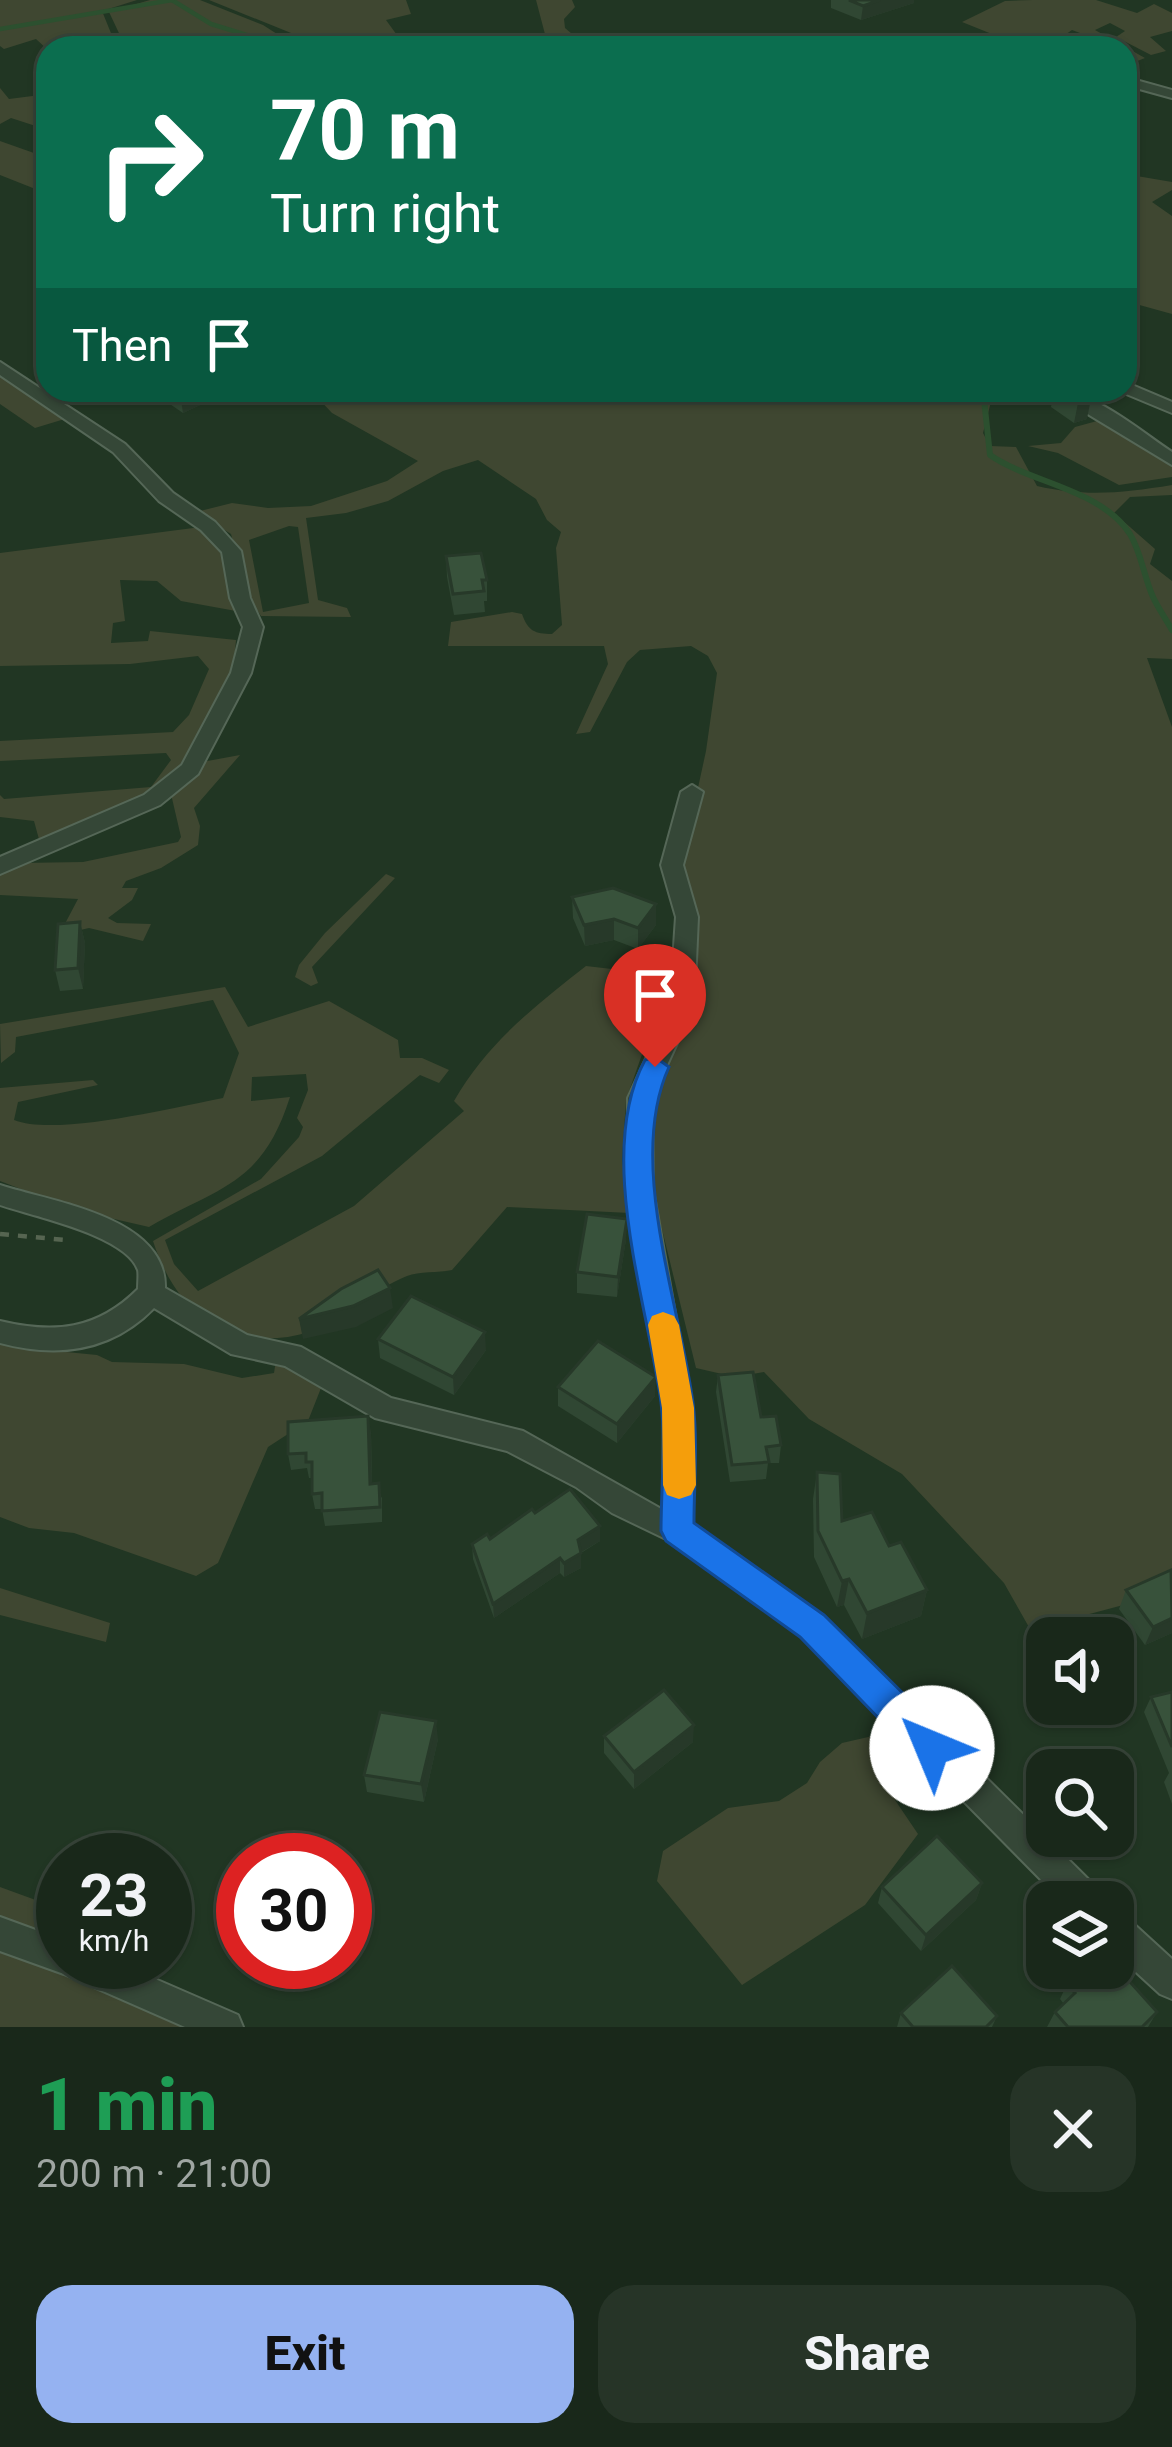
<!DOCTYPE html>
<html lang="en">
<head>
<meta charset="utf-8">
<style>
  :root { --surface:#19281a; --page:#263427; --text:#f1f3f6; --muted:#9fa6a2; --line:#374439; --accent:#95b2f1 }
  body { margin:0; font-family:Roboto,sans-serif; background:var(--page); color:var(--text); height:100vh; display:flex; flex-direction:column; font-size:45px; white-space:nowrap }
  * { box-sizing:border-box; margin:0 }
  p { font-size:39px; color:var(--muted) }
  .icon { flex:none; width:66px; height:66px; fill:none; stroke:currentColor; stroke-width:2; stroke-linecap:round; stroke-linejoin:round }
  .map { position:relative; height:2027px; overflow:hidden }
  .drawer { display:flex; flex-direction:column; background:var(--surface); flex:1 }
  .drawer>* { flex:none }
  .guide { position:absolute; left:36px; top:36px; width:1101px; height:366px; border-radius:36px; box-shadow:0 3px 9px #0004,0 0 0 3px var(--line); background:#0b6e4f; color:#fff; overflow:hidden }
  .controls { position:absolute; left:1026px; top:1617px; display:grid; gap:24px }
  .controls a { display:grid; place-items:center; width:108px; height:108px; border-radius:24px; background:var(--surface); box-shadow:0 3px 9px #0004,0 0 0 3px var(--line); font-size:60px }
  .speed { position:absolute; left:36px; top:1833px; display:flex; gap:24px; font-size:60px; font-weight:700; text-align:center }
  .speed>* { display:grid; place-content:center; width:156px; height:156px; border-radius:50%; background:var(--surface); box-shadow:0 3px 9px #0004,0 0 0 3px var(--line); line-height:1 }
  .speed small { font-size:30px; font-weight:400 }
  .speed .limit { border:18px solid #d22; background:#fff; color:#111 }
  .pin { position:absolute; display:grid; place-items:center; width:102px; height:102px; color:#fff; margin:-123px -51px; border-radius:50% 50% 50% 0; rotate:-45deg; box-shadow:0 0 12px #0007 }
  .pin .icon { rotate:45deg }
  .me { position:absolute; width:132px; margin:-66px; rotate:315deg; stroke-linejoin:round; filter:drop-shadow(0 0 9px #0008) }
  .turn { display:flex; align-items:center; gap:42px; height:252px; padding:0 36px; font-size:54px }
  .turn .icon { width:156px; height:156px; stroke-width:2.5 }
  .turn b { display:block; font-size:84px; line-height:102px }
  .then { display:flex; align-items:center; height:114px; padding:0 36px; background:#0003; gap:24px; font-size:45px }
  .round { display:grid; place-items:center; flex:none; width:126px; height:126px; border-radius:36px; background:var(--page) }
  .summary { display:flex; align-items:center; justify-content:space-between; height:204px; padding:0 36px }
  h1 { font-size:72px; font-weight:800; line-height:90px; color:#1e9e55 }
  .primary-button { display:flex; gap:24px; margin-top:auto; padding:24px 36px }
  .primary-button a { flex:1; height:138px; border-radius:36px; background:var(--accent); color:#111; font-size:48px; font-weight:800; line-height:138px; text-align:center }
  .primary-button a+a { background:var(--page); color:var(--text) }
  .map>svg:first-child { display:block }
  .green { fill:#3f4731; fill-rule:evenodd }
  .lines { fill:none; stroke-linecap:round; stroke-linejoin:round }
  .stream-far1 { stroke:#2c502f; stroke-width:4.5 }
  .stream { stroke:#2c502f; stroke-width:6 }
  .minor-casing { stroke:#556757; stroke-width:4 }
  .path { stroke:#566551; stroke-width:4.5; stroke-dasharray:9 9; stroke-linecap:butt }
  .minor { fill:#354737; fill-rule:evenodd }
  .wall { fill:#304733 }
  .shaded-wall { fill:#273929 }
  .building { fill:#38523b; stroke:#273929; stroke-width:3 }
  .route { fill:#1a73e8; stroke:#114b97; stroke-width:3 }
  .slow { fill:#f59e0b }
</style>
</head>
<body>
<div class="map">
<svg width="1172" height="2027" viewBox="0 0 1172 2027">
  <rect width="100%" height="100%" fill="#213623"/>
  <g class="green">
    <polygon points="0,0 137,0 102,11 117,48 48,50 36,39 4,49 0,46"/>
    <polygon points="150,0 200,0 263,25 299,48 126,48 109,12"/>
    <polygon points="209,0 406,0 411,14 386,20 402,42 413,48 309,48 296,35"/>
    <polygon points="536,0 572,0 575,7 564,19 565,28 586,46 609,48 557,48 546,38"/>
    <polygon points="1033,0 1096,0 1137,13 1154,4 1172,13 1172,31 1150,37 1166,51 1151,55 1116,37 1125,31 1110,23 1095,30 1145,58 1125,66 1125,48 1104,48 1112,45 1072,30 1059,39 1085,48 1055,44 1027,48 962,22 1005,1"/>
    <polygon points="0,88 9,99 48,94 48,130 11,118 0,124"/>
    <polygon points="0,141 48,158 48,194 0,175"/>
    <polygon points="1125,174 1172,182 1172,190 1152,202 1172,216 1172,314 1125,301"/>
    <polygon points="0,373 68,418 35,428 0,404"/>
    <path d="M324,390h670l-11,43 7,13 26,1 21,39c48,11 86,7 135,-1v10l-42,2 -16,16 41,36 -5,15 22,17v78l-25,-1 25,69v865l-90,24 9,22h-44v21l-43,-76 -102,-109 -93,-55 -45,-47 -29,5 -39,-9 -37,-151 -18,-42 -4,-44 47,-166 -10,-67 32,-147 11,-78 -9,-17 -17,-10 -51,4 -13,12 -37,70 -14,2 32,-70 -4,-18h-156l3,-24 61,-10 10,2c6,17 13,20 30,20l10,-9 -6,-77 5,-16 -14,-12 -11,-21 -58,-39 -35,11 -55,30 -42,12 -40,5 12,82 29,8 4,9 -90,-1 -13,-20 -17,-62 -35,-22 36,-9 36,5 43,-2 76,-25 31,-20 -86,-48 -17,-18zM289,526l9,1 11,76 -46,9 -14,-72z"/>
    <polygon points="1108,418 1172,459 1172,477 1119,485 1058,453 1028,446 1061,443 1075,427"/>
    <polygon points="201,527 221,550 236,611 181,601 157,581 120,580 125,621 113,623 111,643 148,641 150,631 236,640 233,675 187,762 148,796 40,843 34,821 0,817 0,795 4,799 151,787 171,760 166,753 0,761 0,741 173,732 189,715 209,669 198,656 130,664 0,666 0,553"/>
    <polygon points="240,755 194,808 200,826 198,845 161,868 126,881 122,888 138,888 132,900 108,918 117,923 151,924 143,941 89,928 59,935 78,899 0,895 0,872 21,863 83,862 178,842 181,837 171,794 202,762"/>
    <polygon points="386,874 395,878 312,967 318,983 311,986 295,977 299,965 325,933"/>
    <path d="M586,966l69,8 11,12 -40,114 -4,60 8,53 -123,-6 -55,63c-14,3 -33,1 -45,6 -34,13 -63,45 -97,56 -80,23 -133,-17 -157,-91l108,-62 38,-42 4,-10 -6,-9 11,-28 -2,-16 -54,3 -1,24 39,-4c-28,88 -69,89 -141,130l-74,-17 -75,-29v-93l93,-8 5,5 -80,17 -4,18c42,17 161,-13 209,-22l16,-45 -26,-53 -197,37 -1,15 -14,11 -1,-39 225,-37 23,40 81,-26 69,39 2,18h22l27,12 -10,13 -19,-8 -98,81 -157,84 9,24 24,27 156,-85 110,-95 -10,-10c33,-58 81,-95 132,-135z"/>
    <polygon points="0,1339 46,1350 97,1355 112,1362 184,1364 242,1378 274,1373 276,1360 321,1388 308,1421 268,1447 218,1563 196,1576 74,1533 29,1528 0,1517"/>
    <polygon points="0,1588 110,1623 106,1642 0,1615"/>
    <polygon points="877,1735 906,1736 929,1766 895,1800 918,1834 865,1905 742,1985 657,1881 663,1851 728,1808 779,1801 807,1783 820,1762 842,1743"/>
    <polygon points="0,1887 63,1910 63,1941 0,1919"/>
    <polygon points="0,1941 191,2027 0,2027"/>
  </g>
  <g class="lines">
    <g class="stream-far1">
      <polyline points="172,0 211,24 289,48"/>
      <polyline points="0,29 172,0"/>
    </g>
    <path class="stream" d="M983,390l7,65c40,28 111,34 140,79 11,18 14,43 23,63 5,11 13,22 19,33"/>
    <defs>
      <g id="minor">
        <polygon points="959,41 974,48 954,48 954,42"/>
        <polygon points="1125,77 1172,90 1172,98 1125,85"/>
        <polygon points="0,362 125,444 173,493 215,522 241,551 250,598 263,627 251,673 198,774 160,805 0,874 0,857 144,795 182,765 231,673 243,627 230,598 222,552 201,530 159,501 113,452 0,375"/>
        <polygon points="1125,382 1172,402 1172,413 1119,391 1125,390"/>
        <path d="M1048,390c47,0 86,37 124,62v13z"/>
        <path d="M692,785l11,7 -20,73 15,52 -4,89 -42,92 1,92 39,218 1,117 130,91 276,274 5,12h-41l-262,-266 -133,-96 -56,-27 -36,-26 -69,-36 -132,-33 -90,-52 -54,-12 -77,-46c-43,44 -98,50 -154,35v-22c54,13 97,9 138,-32 0,-4 1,-16 0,-19 -12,-35 -106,-54 -138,-65v-20c52,17 167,32 165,103l82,47 54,12 90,51 132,33 140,79 1,-102 -37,-218 1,-92 42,-92 6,-89 -15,-52 20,-73z"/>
        <polygon points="1113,1911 1125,1916 1172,1959 1172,1999 1160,1994 1113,1951"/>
        <polygon points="0,1917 63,1940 63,1962 116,1962 238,2015 243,2027 185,2027 64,1974 0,1951"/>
      </g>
    </defs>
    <use href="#minor" class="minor-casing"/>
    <polyline class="path" points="0,1234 66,1240"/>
    <use href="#minor" class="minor"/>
  </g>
  <g class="wall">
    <polygon points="831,0 914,0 914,3 861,20 831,8"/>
    <polygon points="162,390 212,390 213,399 183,413 164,400"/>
    <polygon points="1054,390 1077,390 1087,419 1074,423 1051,407"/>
    <polygon points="446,556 487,580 487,601 484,601 485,612 454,615 447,577"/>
    <polygon points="572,897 656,925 638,949 614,940 585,946 573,918"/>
    <polygon points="80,922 85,943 83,989 60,991 55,970"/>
    <polygon points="626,1239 617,1297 577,1293 577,1272"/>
    <polygon points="378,1339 486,1350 454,1395 380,1358"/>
    <polygon points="718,1375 761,1417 781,1445 779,1463 768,1463 766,1479 730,1482 716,1392"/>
    <polygon points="558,1387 655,1396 617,1443 558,1406"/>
    <polygon points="371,1432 372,1483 382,1498 382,1522 325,1526 322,1509 315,1509 312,1494 312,1478 309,1478 307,1468 291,1470 288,1454"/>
    <polygon points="817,1472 842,1521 889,1546 927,1590 921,1616 862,1639 844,1605 837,1607 814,1557 813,1499"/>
    <polygon points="535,1513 600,1526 600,1541 581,1553 581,1568 564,1577 560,1573 494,1618 473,1559 472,1544 490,1539"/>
    <polygon points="1172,1571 1172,1633 1145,1645 1119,1609 1126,1590"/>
    <polygon points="1172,1692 1172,1804 1164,1782 1169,1773 1144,1712 1151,1697"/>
    <polygon points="604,1736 693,1742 634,1789 604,1753"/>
    <polygon points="438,1739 424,1802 367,1792 364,1775"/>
    <polygon points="982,1883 976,1900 921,1951 878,1903 882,1887"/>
    <polygon points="1094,1977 1157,2012 1148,2027 1047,2027 1055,2012 1064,2004 1060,1999 1067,1984"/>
    <polygon points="901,2013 997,2016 992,2027 897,2027"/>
  </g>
  <g class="shaded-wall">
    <polygon points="880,0 914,0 914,3 861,20 863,6"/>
    <polygon points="187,390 212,390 213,399 183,413 180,393"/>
    <polygon points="1091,398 1087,419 1074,423 1078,403"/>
    <polygon points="656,904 656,925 638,949 638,928"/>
    <polygon points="614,919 614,940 585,946 584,925"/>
    <polygon points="80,922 85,943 83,989 78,968"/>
    <polygon points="627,1219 626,1239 617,1297 618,1277"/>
    <polygon points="390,1288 393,1308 356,1327 303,1339 299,1319"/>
    <polygon points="485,1332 486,1350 454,1395 453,1377"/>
    <polygon points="656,1377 655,1396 617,1443 617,1424"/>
    <polygon points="368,1416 371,1432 372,1499 370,1484"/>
    <polygon points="600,1526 600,1541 578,1554 578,1540"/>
    <polygon points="581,1553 581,1568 564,1577 564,1563"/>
    <polygon points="560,1558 560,1573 494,1618 493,1604"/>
    <polygon points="849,1579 844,1605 837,1607 842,1581"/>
    <polygon points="927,1590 921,1616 862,1639 867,1613"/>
    <polygon points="1172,1618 1172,1633 1145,1645 1153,1627"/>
    <polygon points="436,1721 438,1739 424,1802 421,1784"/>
    <polygon points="694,1725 693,1742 634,1789 634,1772"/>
    <polygon points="982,1883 976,1900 921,1951 926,1935"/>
  </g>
  <g class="building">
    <polygon points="849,0 880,0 863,6"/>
    <polygon points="1060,390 1077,390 1091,398 1078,403"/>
    <polygon points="481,553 487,580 482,580 484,591 453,594 446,556"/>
    <polygon points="613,888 656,904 638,928 614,919 584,925 572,897"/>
    <polygon points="80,922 78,968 55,970 58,924"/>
    <polygon points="587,1214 627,1219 618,1277 577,1272"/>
    <polygon points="378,1270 390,1288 353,1306 299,1319 341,1289"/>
    <polygon points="411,1296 485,1332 453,1377 378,1339"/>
    <polygon points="598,1341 656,1377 617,1424 558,1387"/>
    <polygon points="753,1372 761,1417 776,1416 781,1445 766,1447 769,1462 732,1465 718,1375"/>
    <polygon points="368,1416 370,1484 379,1483 380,1507 322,1511 322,1493 312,1494 312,1462 306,1462 306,1453 288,1454 288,1422"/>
    <polygon points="817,1472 840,1474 842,1521 872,1512 889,1546 901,1542 927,1590 867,1613 849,1579 842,1581 818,1531"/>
    <polygon points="570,1489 600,1526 578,1540 581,1553 564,1563 560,1558 493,1604 472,1544 487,1534 490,1539 532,1509 535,1513"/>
    <polygon points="1171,1570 1172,1618 1153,1627 1126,1590"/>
    <polygon points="664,1690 694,1725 634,1772 604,1736"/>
    <polygon points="1172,1692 1172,1747 1151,1697"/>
    <polygon points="380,1712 436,1721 421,1784 364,1775"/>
    <polygon points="937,1836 982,1883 926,1935 882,1887"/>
    <polygon points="1113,1963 1157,2012 1142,2027 1068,2027 1055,2012 1075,1993 1067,1984 1085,1968 1094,1977 1103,1968 1113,1968"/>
    <polygon points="952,1966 997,2016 986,2027 913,2027 901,2013"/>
  </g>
  <path class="route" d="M655,1057l14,10c-43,94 11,237 24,336 5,39 1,81 1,120l130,92 121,120 5,13 -5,12 -13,5 -13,-5 -119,-123 -134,-96 -5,-10c0,-42 5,-88 0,-129 -14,-100 -66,-250 -16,-342z"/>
  <polygon class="slow" points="663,1312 674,1316 679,1325 694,1408 696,1485 691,1495 679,1499 667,1495 663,1485 662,1408 648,1325 652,1316"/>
</svg>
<div class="controls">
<a><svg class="icon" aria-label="sound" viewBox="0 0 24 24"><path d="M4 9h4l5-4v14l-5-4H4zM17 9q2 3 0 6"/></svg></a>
<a><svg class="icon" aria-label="search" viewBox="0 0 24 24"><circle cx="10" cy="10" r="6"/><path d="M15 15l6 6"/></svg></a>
<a><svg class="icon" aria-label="layers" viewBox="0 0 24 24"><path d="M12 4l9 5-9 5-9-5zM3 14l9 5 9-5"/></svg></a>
</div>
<div class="speed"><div>23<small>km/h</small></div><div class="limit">30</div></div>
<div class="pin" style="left:655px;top:1067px;background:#d93025"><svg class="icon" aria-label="arrive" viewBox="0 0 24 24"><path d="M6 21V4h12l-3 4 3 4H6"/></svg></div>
<svg class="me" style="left:932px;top:1748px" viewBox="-20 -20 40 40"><circle r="19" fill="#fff"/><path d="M0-13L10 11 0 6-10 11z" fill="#1a73e8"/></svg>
<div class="guide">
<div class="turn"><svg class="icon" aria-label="right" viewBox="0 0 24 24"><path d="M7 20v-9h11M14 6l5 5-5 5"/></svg><div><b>70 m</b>Turn right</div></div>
<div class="then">Then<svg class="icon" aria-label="arrive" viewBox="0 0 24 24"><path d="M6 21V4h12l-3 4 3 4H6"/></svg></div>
</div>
</div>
<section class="drawer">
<div class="summary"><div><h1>1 min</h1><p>200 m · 21:00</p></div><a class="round"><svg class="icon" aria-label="close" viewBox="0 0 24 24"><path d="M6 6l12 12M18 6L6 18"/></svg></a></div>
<div class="primary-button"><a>Exit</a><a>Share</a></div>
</section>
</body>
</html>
